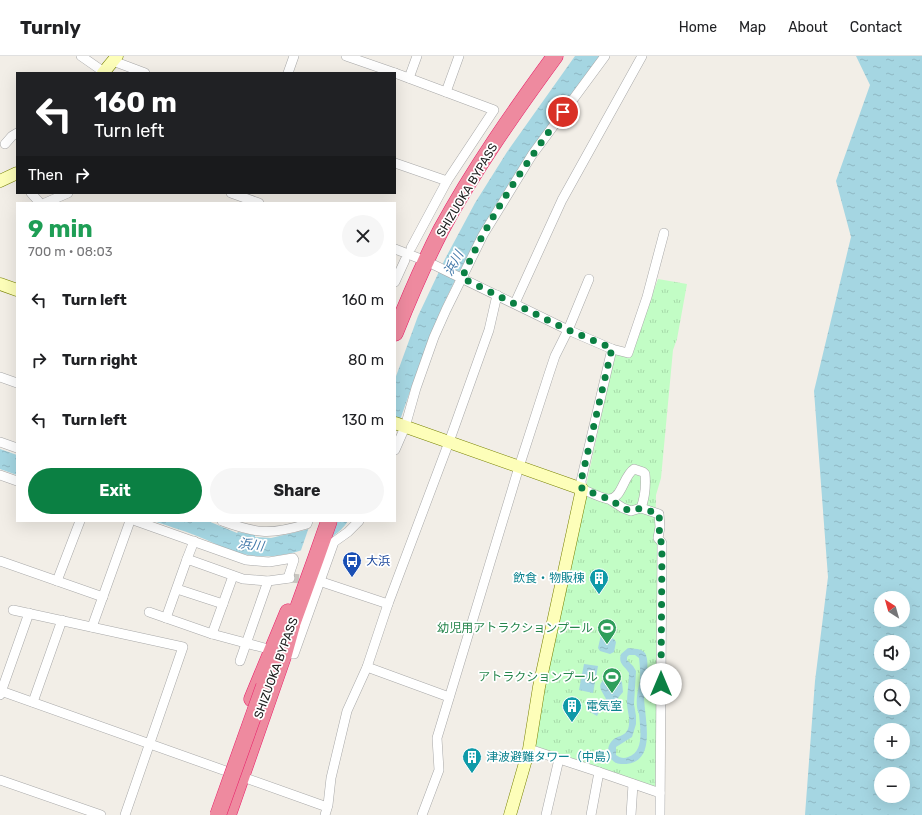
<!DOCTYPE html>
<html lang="en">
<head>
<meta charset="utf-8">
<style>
  :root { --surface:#fff; --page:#f6f6f6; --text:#202124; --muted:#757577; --line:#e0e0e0; --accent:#0b8043 }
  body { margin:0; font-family:Rubik,"Noto Sans JP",sans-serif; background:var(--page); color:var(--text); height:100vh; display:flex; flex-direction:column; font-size:15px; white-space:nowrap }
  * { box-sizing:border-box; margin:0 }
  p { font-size:13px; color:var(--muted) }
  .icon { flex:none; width:22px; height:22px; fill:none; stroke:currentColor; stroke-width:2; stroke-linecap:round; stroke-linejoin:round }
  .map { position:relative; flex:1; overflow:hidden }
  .side { position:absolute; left:16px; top:146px; width:380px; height:320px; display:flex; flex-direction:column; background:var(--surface); border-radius:0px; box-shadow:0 4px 16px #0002 }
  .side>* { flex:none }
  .hud { position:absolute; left:16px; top:16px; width:380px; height:122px; border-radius:0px; box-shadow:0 4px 16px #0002; background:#202124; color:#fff; overflow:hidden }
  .needle { width:26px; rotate:323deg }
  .controls { position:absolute; left:874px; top:535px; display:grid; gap:8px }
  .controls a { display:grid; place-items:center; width:36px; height:36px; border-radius:50%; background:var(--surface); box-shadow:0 4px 16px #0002; font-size:20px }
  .pin { position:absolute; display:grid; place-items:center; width:34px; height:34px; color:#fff; margin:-17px; border:2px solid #fff; border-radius:50%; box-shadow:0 1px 4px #0007 }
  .me { position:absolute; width:44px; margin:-22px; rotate:0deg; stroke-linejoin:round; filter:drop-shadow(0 0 3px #0008) }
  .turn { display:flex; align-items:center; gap:14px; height:84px; padding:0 12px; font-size:18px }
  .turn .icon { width:52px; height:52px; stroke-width:2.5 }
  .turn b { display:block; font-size:28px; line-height:34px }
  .then { display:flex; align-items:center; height:38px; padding:0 12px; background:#0003; gap:8px; font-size:15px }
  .round { display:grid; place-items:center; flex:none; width:42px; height:42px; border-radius:21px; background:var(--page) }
  .headline { display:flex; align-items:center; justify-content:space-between; height:68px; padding:0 12px }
  h1 { font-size:24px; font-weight:700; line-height:30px; color:#1e9e55 }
  .button { display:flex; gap:8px; margin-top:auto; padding:8px 12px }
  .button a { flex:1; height:46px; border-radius:24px; background:var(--accent); color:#fff; font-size:16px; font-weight:700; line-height:46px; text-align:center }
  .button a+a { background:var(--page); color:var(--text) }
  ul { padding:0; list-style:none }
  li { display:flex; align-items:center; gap:12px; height:60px; padding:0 12px }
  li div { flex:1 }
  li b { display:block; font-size:15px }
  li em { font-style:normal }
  header { display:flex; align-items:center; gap:24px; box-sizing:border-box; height:56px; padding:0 20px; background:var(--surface); border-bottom:1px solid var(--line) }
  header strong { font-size:19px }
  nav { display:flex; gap:22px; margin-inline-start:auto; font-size:14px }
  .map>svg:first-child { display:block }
  .park { fill:url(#park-tufts) }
  .water { fill:url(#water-ripples); fill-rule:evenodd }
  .pier { fill:#f2eee7 }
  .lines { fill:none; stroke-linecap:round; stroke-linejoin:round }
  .street-tunnel { stroke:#c8c5bf; stroke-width:9; stroke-dasharray:9 4.5; stroke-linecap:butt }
  .street-casing { stroke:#a8a8a8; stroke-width:10 }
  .secondary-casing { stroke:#768000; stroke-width:13 }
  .highway-casing { stroke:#e81b67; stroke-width:17 }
  .street { stroke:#fff; stroke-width:9 }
  .secondary { stroke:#fdfeb9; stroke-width:12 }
  .highway { stroke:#ee8a9f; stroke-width:16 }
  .highway-bridge-casing { stroke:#e81b67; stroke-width:17; stroke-linecap:butt }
  .highway-bridge { stroke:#ee8a9f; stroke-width:16 }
  .route { stroke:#0b8043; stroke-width:7; stroke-dasharray:0 12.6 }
  .labels { text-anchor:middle; stroke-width:3.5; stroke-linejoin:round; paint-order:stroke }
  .street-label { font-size:12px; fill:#212121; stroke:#fff }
  .transit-label { font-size:12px; fill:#164399; stroke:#fff; text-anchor:start }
  .culture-label { font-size:12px; fill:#0d838f; stroke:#fff; text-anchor:start }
  .leisure-label { font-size:12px; fill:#27864d; stroke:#fff; text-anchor:end }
  .water-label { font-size:13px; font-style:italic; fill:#4077a8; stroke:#fff }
</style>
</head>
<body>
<header>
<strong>Turnly</strong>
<nav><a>Home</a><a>Map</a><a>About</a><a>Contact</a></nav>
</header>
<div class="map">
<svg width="922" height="759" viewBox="0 0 922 759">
  <defs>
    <pattern id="park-tufts" width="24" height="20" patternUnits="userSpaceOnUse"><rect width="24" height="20" fill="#c2fdc5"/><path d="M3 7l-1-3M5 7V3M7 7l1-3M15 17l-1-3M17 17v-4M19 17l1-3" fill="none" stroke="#a6d9a9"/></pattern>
    <pattern id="water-ripples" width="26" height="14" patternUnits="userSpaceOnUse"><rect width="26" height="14" fill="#a5d6e2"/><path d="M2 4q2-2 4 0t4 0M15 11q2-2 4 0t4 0" fill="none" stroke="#8eb7c2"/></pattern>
  </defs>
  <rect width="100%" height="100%" fill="#f2eee7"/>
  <polygon class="park" points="658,223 687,228 677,283 673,294 661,422 656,439 655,483 659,488 658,729 654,732 537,694 534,689 543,630 615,296 629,300"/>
  <g class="water">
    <path d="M575,0h25c-60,78 -113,156 -155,245 -20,43 -34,89 -50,133v-55l23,-63 27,-57 30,-56 32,-51z"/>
    <path d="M856,0h66v759h-117l10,-134 13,-104 -14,-186 37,-154 -15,-56 34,-96zM881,542h22v22h-22zM881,586h22v22h-22zM881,630h22v22h-22zM881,674h22v22h-22zM881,718h22v22h-22z"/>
    <polygon points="0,393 17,399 17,419 0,413"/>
    <path d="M153,465h55l29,12 1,-1 17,3v2l16,1 34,-8 4,-1 10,-8h29c-8,13 -22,20 -37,26 -23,9 -50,13 -75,5 -13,-4 -26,-11 -39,-16 -15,-6 -29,-10 -44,-15z"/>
    <polygon points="601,579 614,583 616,586 614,596 610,598 600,595 598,592"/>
    <path d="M628,592c6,1 13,0 17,5 6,10 -1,32 -1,43 0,22 15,70 -23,68 -10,0 -17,-13 -10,-22 6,-8 17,-4 18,-18 1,-7 -2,-14 -2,-21 0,-10 2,-20 2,-30 -5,-8 -11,-9 -8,-19zM629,599h6l4,3c1,8 2,19 0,27 -2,9 -4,20 0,29 1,13 6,38 -11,43 -4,2 -8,1 -12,-2v-8l16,-10 4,-13v-8l-2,-12 2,-33 -3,-5 -6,-6v-3z"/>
    <polygon points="584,608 598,610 593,637 579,634"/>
    <path d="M605,623h13l4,3 1,10 -5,6v10h-12c0,-3 1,-8 -1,-11 -3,-6 -9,-12 0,-18z"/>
    <polygon points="591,647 595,648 601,652 597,660 587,654"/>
  </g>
  <polygon class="pier" points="316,465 337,465 330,484 300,497 309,471"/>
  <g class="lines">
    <polyline class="street-tunnel" points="290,522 312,524"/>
    <defs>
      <g id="street">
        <polyline points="81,0 104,16"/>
        <polyline points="346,0 395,17"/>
        <polyline points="113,5 145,17"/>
        <polyline points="288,17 294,0"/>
        <polyline points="395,17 494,54 447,125 411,192"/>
        <polyline points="409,22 417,0"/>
        <polyline points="446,36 459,0"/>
        <polyline points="5,88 12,80 17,77"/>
        <polyline points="395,107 447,125"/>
        <polyline points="31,137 40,147"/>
        <polyline points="231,137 259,147"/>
        <polyline points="45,147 68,137"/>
        <polyline points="395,193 426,205 568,274 612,293 628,297 647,241 664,177"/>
        <polyline points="395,226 405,204"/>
        <polyline points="515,247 562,144 642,0"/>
        <polyline points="0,321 17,327"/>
        <polyline points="0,386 17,392"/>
        <polyline points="395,394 405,371 416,332 434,281 446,254 483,179 532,99 605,0"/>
        <polyline points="0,419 17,425"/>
        <path d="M609,443l14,9 8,3 10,-3c4,-11 5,-23 4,-34l-2,-2 -9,-3c-11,7 -12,31 -26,30 -7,-1 -19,-7 -26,-10l-1,-8 31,-132"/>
        <polyline points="641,452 659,458 660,471 658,482 662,487 660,759"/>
        <polyline points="136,465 246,504 269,506 293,502 294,504 288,522"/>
        <path d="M222,465c36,13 49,14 85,3l1,-3"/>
        <polyline points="187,503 194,485"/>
        <polyline points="0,505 103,541"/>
        <polyline points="57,525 80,465"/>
        <polyline points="319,525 388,548"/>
        <polyline points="177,533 223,548"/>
        <polyline points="13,554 183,591 125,759"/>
        <polyline points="149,556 212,578 272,594"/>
        <polyline points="166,562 187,503 243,523 268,525 290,522"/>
        <polyline points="92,571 130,465"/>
        <polyline points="212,578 233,520"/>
        <polyline points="284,598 294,598 334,486 348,476 359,465"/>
        <polyline points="240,605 268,525"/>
        <polyline points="367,611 449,641"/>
        <polyline points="1,635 327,751"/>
        <polyline points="0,639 29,557"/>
        <polyline points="33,646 62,564"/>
        <polyline points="529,693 599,716 660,737"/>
        <polyline points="0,724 101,759"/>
        <polyline points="325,759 328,749 331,722 347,655 367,611 388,548 449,386 489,274 497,239"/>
        <polyline points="422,759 439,714 437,682 519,411 549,318 555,300 568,274 589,223"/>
        <polyline points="546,759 559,703"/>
        <polyline points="591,759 599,716"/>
        <polyline points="631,759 633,728"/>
      </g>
      <g id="secondary">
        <polyline points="103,17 117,0"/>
        <polyline points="0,125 17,117"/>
        <polyline points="0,228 17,234"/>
        <polyline points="395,367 582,433 539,631 529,693 510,759"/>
      </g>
      <g id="highway">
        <path d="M395,277c14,-35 29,-70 46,-103 33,-61 73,-118 114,-174"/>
        <polyline points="291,571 316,502 329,465"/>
        <polyline points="252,643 288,556"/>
        <polyline points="228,759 284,598 292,569"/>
      </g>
    </defs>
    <use href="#street" class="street-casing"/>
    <use href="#secondary" class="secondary-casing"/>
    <use href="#highway" class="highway-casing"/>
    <use href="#street" class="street"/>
    <use href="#secondary" class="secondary"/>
    <use href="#highway" class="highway"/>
    <defs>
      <polyline id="highway-bridge" points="218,759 264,630"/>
    </defs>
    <use href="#highway-bridge" class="highway-bridge-casing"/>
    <use href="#highway-bridge" class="highway-bridge"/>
  </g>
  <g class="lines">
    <path class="route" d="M563,56c-38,53 -75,106 -101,166l106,52 44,18 -31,133 1,8 27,10 14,9 8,3 10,-3 18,6 1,13 -2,11 4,5 -1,141"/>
  </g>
  <defs>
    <symbol id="bus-pin" viewBox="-11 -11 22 30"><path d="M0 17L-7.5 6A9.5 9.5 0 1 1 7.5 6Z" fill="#1a4fb4" stroke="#fff"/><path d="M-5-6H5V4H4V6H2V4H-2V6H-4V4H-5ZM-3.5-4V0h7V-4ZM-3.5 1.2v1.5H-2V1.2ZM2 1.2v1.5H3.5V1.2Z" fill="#fff"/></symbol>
    <symbol id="building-pin" viewBox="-11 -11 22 30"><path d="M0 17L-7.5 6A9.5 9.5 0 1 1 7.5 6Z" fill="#0f9aa8" stroke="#fff"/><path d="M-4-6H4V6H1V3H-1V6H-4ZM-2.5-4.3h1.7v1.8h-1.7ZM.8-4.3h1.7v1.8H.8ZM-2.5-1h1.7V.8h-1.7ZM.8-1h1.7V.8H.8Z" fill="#fff"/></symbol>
    <symbol id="stadium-pin" viewBox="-11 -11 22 30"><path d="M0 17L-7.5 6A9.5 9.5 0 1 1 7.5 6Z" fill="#2e9e5b" stroke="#fff"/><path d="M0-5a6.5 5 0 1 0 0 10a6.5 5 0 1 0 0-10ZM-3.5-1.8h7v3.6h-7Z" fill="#fff"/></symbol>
  </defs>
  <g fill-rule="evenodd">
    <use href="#bus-pin" x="341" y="494" width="22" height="30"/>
    <use href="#building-pin" x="588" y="511" width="22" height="30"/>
    <use href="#stadium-pin" x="596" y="561" width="22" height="30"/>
    <use href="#stadium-pin" x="601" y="610" width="22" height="30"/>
    <use href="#building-pin" x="561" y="639" width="22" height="30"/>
    <use href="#building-pin" x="461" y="690" width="22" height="30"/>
  </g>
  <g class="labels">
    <g class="street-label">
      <text transform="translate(467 134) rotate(-59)" y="4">SHIZUOKA BYPASS</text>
      <text transform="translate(276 612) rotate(-70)" y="4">SHIZUOKA BYPASS</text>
    </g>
    <g class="transit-label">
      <text x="366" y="509">大浜</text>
    </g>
    <g class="culture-label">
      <text x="585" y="526" text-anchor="end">飲食・物販棟</text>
      <text x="586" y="654">電気室</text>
      <text x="486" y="705">津波避難タワー（中島）</text>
    </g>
    <g class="leisure-label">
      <text x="593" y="576">幼児用アトラクションプール</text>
      <text x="598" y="625">アトラクションプール</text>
    </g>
    <g class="water-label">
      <text transform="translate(453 207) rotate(-61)" y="5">浜川</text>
      <text transform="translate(251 488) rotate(8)" y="5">浜川</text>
    </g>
  </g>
</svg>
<div class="controls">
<a><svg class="needle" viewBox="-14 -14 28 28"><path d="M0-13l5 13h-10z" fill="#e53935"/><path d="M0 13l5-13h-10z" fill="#757577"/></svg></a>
<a><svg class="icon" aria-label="sound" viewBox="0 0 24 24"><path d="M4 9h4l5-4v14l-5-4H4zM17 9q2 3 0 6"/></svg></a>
<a><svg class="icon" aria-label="search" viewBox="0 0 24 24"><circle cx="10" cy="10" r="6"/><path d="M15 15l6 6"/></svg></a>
<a>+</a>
<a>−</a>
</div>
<div class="pin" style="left:563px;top:56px;background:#d93025"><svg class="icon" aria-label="arrive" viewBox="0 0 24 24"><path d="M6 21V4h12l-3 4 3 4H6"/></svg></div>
<svg class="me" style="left:661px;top:628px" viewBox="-20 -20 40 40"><circle r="19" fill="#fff"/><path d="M0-13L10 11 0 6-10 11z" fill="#0b8043"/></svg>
<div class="hud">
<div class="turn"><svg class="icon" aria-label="left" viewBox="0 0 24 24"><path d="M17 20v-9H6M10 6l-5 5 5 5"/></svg><div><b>160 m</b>Turn left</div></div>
<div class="then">Then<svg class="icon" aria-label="right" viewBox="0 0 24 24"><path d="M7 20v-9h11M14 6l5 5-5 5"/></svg></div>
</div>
<section class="side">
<div class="headline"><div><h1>9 min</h1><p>700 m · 08:03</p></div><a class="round"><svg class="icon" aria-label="close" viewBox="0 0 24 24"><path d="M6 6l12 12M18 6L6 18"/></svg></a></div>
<ul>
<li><svg class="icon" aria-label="left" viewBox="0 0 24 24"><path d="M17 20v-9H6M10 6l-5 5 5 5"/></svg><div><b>Turn left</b></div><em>160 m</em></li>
<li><svg class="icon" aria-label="right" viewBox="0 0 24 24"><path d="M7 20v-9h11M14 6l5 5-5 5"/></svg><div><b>Turn right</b></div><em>80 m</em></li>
<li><svg class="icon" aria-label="left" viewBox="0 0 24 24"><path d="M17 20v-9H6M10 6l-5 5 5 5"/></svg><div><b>Turn left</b></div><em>130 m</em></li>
</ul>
<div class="button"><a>Exit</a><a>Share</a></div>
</section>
</div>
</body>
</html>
